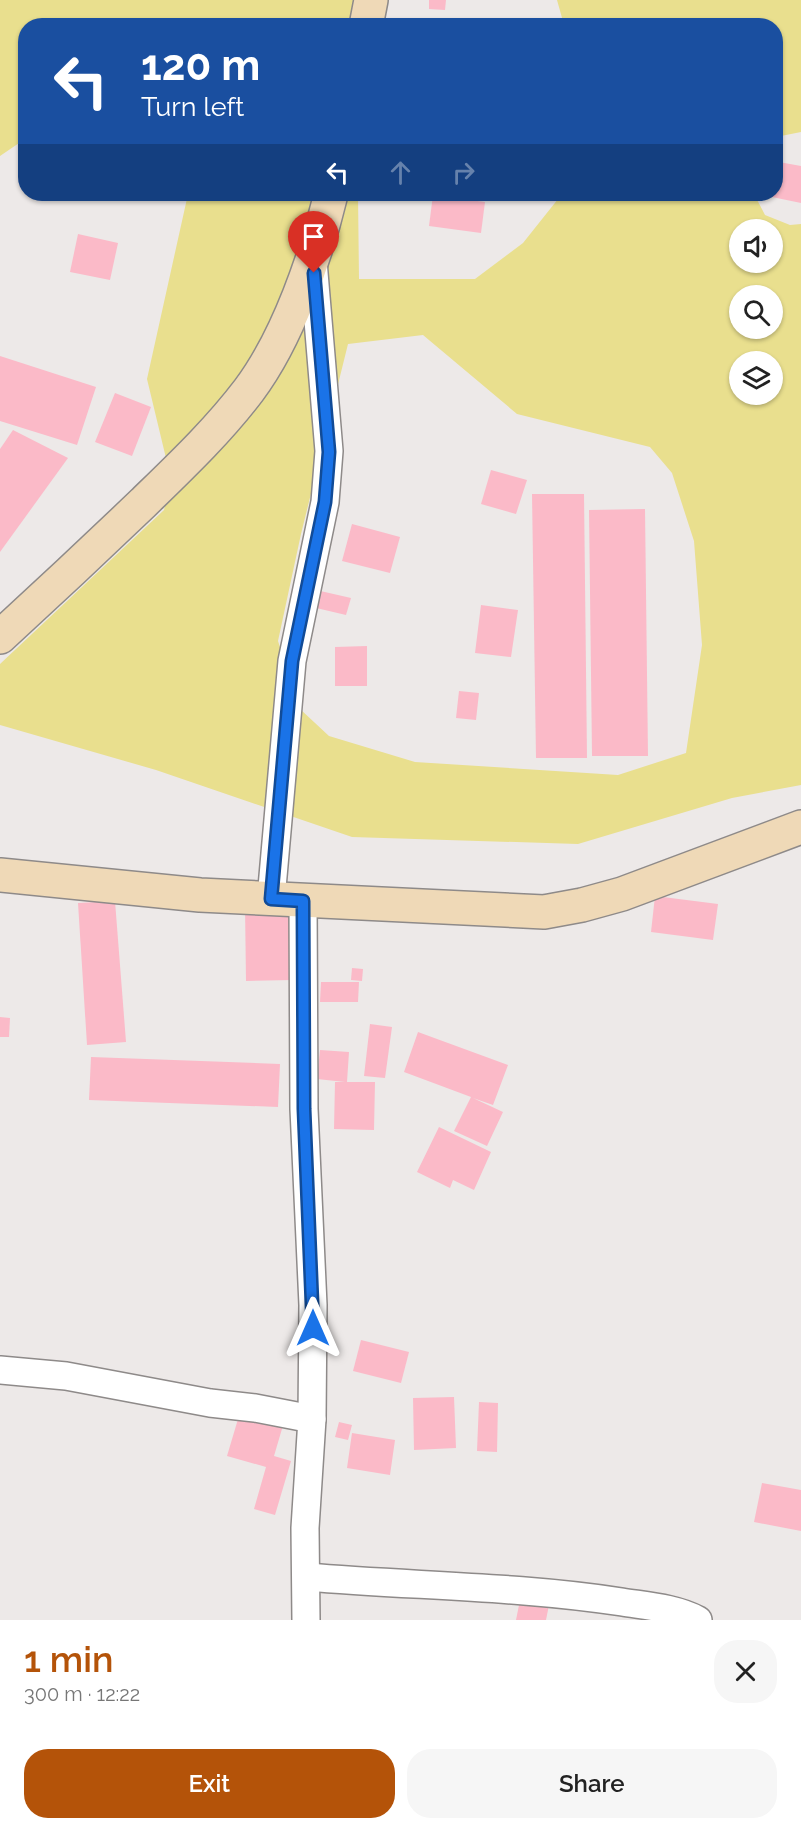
<!DOCTYPE html>
<html lang="en">
<head>
<meta charset="utf-8">
<style>
  :root { --surface:#fff; --page:#f6f6f6; --text:#222; --muted:#767676; --accent:#b45309 }
  body { margin:0; font-family:Raleway,sans-serif; background:var(--page); color:var(--text); height:100vh; display:flex; flex-direction:column; font-size:22px; white-space:nowrap }
  * { box-sizing:border-box; margin:0 }
  p { font-size:20px; color:var(--muted) }
  .icon { flex:none; width:33px; height:33px; fill:none; stroke:currentColor; stroke-width:2; stroke-linecap:round; stroke-linejoin:round }
  .map { position:relative; height:1620px; overflow:hidden }
  .panel { display:flex; flex-direction:column; background:var(--surface); flex:1 }
  .panel>* { flex:none }
  .top-card { position:absolute; left:18px; top:18px; width:765px; height:183px; border-radius:24px; box-shadow:0 2px 4px #0004; background:#1a4fa0; color:#fff; overflow:hidden }
  .fabs { position:absolute; left:729px; top:219px; display:grid; gap:12px }
  .fabs a { display:grid; place-items:center; width:54px; height:54px; border-radius:50%; background:var(--surface); box-shadow:0 2px 4px #0004; font-size:30px }
  .pin { position:absolute; display:grid; place-items:center; width:51px; height:51px; color:#fff; margin:-62px -26px; border-radius:50% 50% 50% 0; rotate:-45deg; box-shadow:0 0 6px #0007 }
  .pin .icon { rotate:45deg }
  .me { position:absolute; width:66px; margin:-33px; rotate:0deg; stroke-linejoin:round; filter:drop-shadow(0 0 4px #0008) }
  .turn { display:flex; align-items:center; gap:21px; height:126px; padding:0 24px; font-size:27px }
  .turn .icon { width:78px; height:78px; stroke-width:2.5 }
  .turn b { display:block; font-size:42px; line-height:51px }
  .lanes { display:flex; align-items:center; height:57px; padding:0 24px; background:#0003; justify-content:center; gap:30px; direction:ltr }
  .lanes .off { opacity:.35 }
  .round { display:grid; place-items:center; flex:none; width:63px; height:63px; border-radius:24px; background:var(--page) }
  .headline { display:flex; align-items:center; justify-content:space-between; height:102px; padding:0 24px }
  h1 { font-size:36px; font-weight:600; line-height:45px; color:var(--accent) }
  .button { display:flex; gap:12px; margin-top:auto; padding:12px 24px }
  .button a { flex:1; height:69px; border-radius:24px; background:var(--accent); color:#fff; font-size:24px; font-weight:600; line-height:69px; text-align:center }
  .button a+a { background:var(--page); color:var(--text) }
  .map>svg:first-child { display:block }
  .green { fill:#e9df8e; fill-rule:evenodd }
  .building { fill:#fbbac8 }
  .lines { fill:none; stroke-linecap:round; stroke-linejoin:round }
  .street-casing { stroke:#8e8a89; stroke-width:30 }
  .secondary-casing { stroke:#8e8a89; stroke-width:36 }
  .street { stroke:#fff; stroke-width:27 }
  .secondary { stroke:#efd9b7; stroke-width:33 }
  .route-casing { stroke:#114b97; stroke-width:15 }
  .route { stroke:#1a73e8; stroke-width:10 }
</style>
</head>
<body>
<div class="map">
<svg width="801" height="1620" viewBox="0 0 801 1620">
  <rect width="100%" height="100%" fill="#ede9e8"/>
  <g class="green">
    <polygon points="0,0 386,0 382,25 26,26 25,139 0,156"/>
    <polygon points="557,0 801,0 801,132 776,137 776,26 564,25"/>
    <path d="M188,194h170l1,85h116l48,-36 39,-49h192l11,21 25,10 11,-1v561l-69,13 -154,46 -226,-7 -196,-67 -156,-45v-61l164,-154 7,-31 -24,-100zM740,230h32v32h-32zM740,296h32v32h-32zM423,335l94,79 133,33 22,26 22,68 8,104 -16,108 -68,22 -203,-13 -86,-26 -29,-27 -22,-68 23,-107 47,-190zM740,362h32v32h-32z"/>
  </g>
  <g class="building">
    <polygon points="429,0 446,0 445,10 429,9"/>
    <polygon points="779,162 801,166 801,203 772,197 773,194 776,194 776,181"/>
    <polygon points="433,195 485,202 481,233 429,226"/>
    <polygon points="78,234 118,243 110,280 70,272"/>
    <polygon points="0,356 96,387 77,445 0,421"/>
    <polygon points="115,393 151,407 132,456 95,442"/>
    <polygon points="13,430 68,458 0,552 0,449"/>
    <polygon points="491,470 527,480 516,514 481,504"/>
    <polygon points="532,494 584,494 587,758 536,758"/>
    <polygon points="645,509 648,756 592,756 589,510"/>
    <polygon points="352,524 400,537 390,573 342,561"/>
    <polygon points="316,590 351,598 346,615 312,607"/>
    <polygon points="481,605 518,610 511,657 475,653"/>
    <polygon points="367,646 367,686 335,686 335,647"/>
    <polygon points="459,691 479,693 476,720 456,718"/>
    <polygon points="655,896 718,904 713,940 651,932"/>
    <polygon points="115,901 126,1042 87,1045 78,903"/>
    <polygon points="245,906 291,906 292,980 246,981"/>
    <polygon points="352,968 363,969 362,981 351,980"/>
    <polygon points="321,982 359,982 358,1002 320,1002"/>
    <polygon points="0,1017 10,1018 9,1037 0,1037"/>
    <polygon points="370,1024 392,1027 385,1078 364,1076"/>
    <polygon points="418,1032 508,1065 493,1105 473,1098 503,1112 487,1146 454,1131 471,1097 404,1072"/>
    <polygon points="320,1050 349,1052 347,1082 375,1082 374,1130 334,1129 335,1082 345,1082 317,1079"/>
    <polygon points="91,1057 280,1064 278,1107 89,1100"/>
    <polygon points="439,1127 491,1152 474,1190 453,1180 450,1188 417,1172"/>
    <polygon points="361,1340 409,1352 401,1383 353,1371"/>
    <polygon points="454,1397 456,1448 414,1450 413,1398"/>
    <polygon points="479,1402 498,1403 497,1452 477,1451"/>
    <polygon points="241,1409 284,1422 274,1456 291,1461 275,1515 254,1509 266,1467 227,1456"/>
    <polygon points="339,1422 352,1425 348,1440 335,1437"/>
    <polygon points="352,1433 395,1440 390,1475 347,1468"/>
    <polygon points="762,1483 801,1490 801,1531 754,1522"/>
    <polygon points="520,1600 549,1605 546,1620 516,1620"/>
  </g>
  <g class="lines">
    <defs>
      <g id="street">
        <polyline points="271,899 292,661 325,502 329,451 313,261"/>
        <polyline points="303,901 304,1109 313,1305 312,1419 305,1528 306,1620"/>
        <polyline points="0,1370 66,1376 210,1403 255,1408 312,1419"/>
        <path d="M307,1577c105,9 211,9 315,25 25,4 54,6 76,18"/>
      </g>
      <g id="secondary">
        <polyline points="366,26 371,0"/>
        <path d="M0,637c48,-44 96,-89 143,-134 37,-36 75,-72 106,-113 39,-52 67,-134 82,-196"/>
        <polyline points="0,875 200,895 544,912 582,905 622,894 801,827"/>
      </g>
    </defs>
    <use href="#street" class="street-casing"/>
    <use href="#secondary" class="secondary-casing"/>
    <use href="#street" class="street"/>
    <use href="#secondary" class="secondary"/>
  </g>
  <g class="lines">
    <defs>
      <polyline id="route" points="313,1328 304,1109 303,901 271,899 292,661 325,502 329,452 314,273"/>
    </defs>
    <use href="#route" class="route-casing"/>
    <use href="#route" class="route"/>
  </g>
</svg>
<div class="fabs">
<a><svg class="icon" aria-label="sound" viewBox="0 0 24 24"><path d="M4 9h4l5-4v14l-5-4H4zM17 9q2 3 0 6"/></svg></a>
<a><svg class="icon" aria-label="search" viewBox="0 0 24 24"><circle cx="10" cy="10" r="6"/><path d="M15 15l6 6"/></svg></a>
<a><svg class="icon" aria-label="layers" viewBox="0 0 24 24"><path d="M12 4l9 5-9 5-9-5zM3 14l9 5 9-5"/></svg></a>
</div>
<div class="pin" style="left:314px;top:273px;background:#d93025"><svg class="icon" aria-label="arrive" viewBox="0 0 24 24"><path d="M6 21V4h12l-3 4 3 4H6"/></svg></div>
<svg class="me" style="left:313px;top:1328px" viewBox="-20 -20 40 40"><path d="M0-17L14 15 0 8-14 15z" fill="#1a73e8" stroke="#fff" stroke-width="4"/></svg>
<div class="top-card">
<div class="turn"><svg class="icon" aria-label="left" viewBox="0 0 24 24"><path d="M17 20v-9H6M10 6l-5 5 5 5"/></svg><div><b>120 m</b>Turn left</div></div>
<div class="lanes"><svg class="icon" aria-label="left" viewBox="0 0 24 24"><path d="M17 20v-9H6M10 6l-5 5 5 5"/></svg><svg class="icon off" aria-label="ahead" viewBox="0 0 24 24"><path d="M12 20V5M6 11l6-6 6 6"/></svg><svg class="icon off" aria-label="right" viewBox="0 0 24 24"><path d="M7 20v-9h11M14 6l5 5-5 5"/></svg></div>
</div>
</div>
<section class="panel">
<div class="headline"><div><h1>1 min</h1><p>300 m · 12:22</p></div><a class="round"><svg class="icon" aria-label="close" viewBox="0 0 24 24"><path d="M6 6l12 12M18 6L6 18"/></svg></a></div>
<div class="button"><a>Exit</a><a>Share</a></div>
</section>
</body>
</html>
